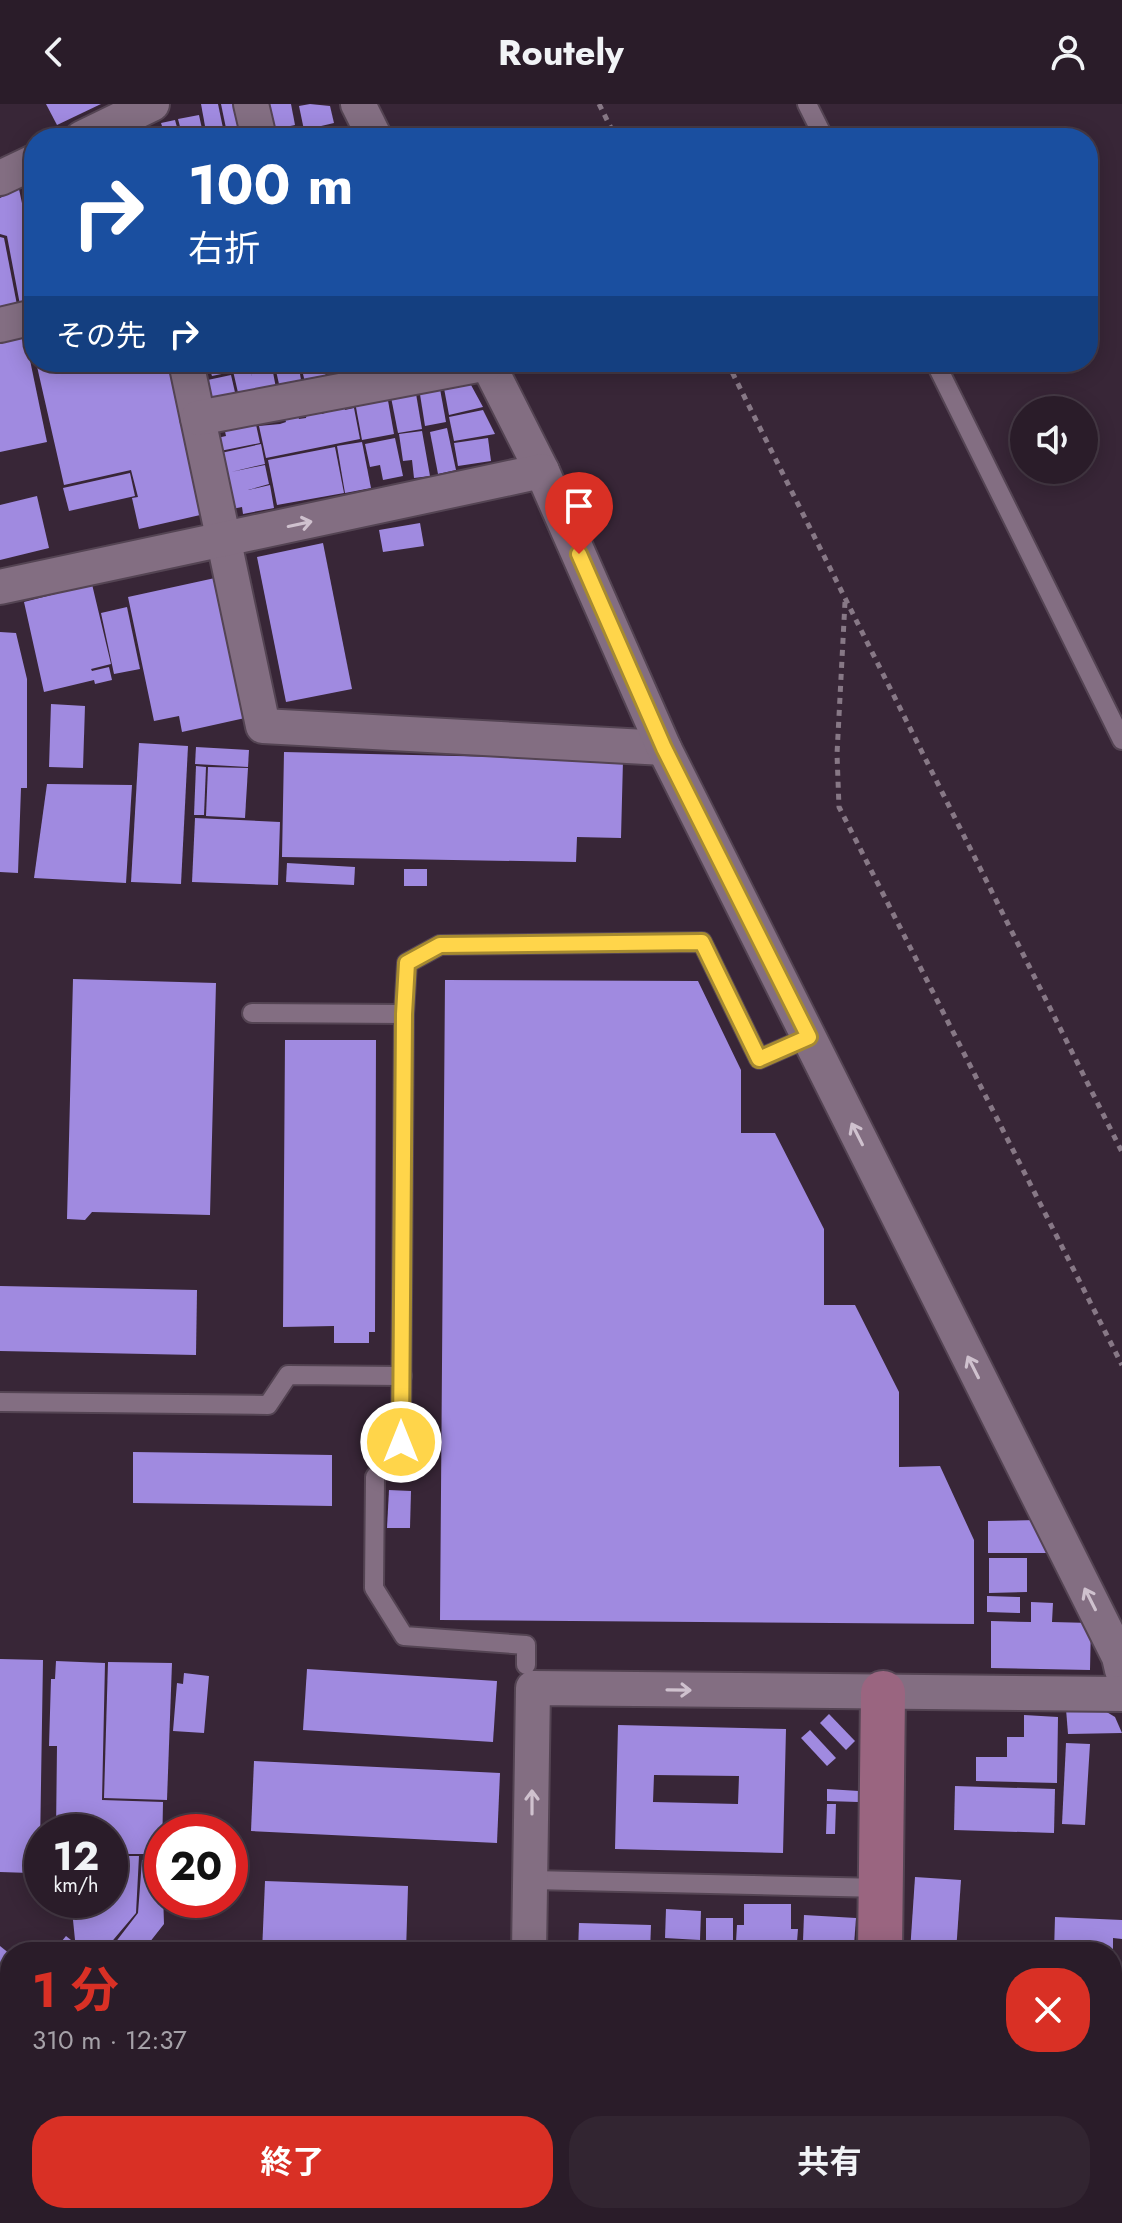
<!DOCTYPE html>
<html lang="ja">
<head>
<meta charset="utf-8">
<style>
  :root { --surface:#2a1c29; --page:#322531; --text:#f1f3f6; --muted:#a5a1a8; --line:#463a46; --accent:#d93025 }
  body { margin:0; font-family:Jost,"Noto Sans JP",sans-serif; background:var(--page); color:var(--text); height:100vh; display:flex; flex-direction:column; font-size:30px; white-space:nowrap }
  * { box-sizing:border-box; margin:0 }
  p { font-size:26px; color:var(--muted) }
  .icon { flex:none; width:44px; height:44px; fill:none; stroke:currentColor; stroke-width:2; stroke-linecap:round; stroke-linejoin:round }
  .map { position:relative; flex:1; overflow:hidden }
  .drawer { position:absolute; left:0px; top:1838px; width:1122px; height:282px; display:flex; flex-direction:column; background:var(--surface); border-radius:32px 32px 0 0; box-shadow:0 4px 20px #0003,0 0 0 2px var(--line) }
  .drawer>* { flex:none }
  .top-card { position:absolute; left:24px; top:24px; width:1074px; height:244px; border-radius:32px; box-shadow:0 4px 20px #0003,0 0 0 2px var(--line); background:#1a4fa0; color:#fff; overflow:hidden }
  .controls { position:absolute; left:1010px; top:292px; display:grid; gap:16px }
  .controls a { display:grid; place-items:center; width:88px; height:88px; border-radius:50%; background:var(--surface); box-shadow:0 4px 20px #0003,0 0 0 2px var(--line); font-size:40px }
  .speed { position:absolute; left:24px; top:1710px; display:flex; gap:16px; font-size:40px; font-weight:700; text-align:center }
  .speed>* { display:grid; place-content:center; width:104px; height:104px; border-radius:50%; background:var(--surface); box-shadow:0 4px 20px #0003,0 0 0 2px var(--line); line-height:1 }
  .speed small { font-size:20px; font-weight:400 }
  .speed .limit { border:12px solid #d22; background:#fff; color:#111 }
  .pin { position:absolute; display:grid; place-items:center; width:68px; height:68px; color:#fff; margin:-82px -34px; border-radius:50% 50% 50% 0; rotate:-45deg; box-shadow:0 0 8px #0007 }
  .pin .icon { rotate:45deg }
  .me { position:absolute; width:88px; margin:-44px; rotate:0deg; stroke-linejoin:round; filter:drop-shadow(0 0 6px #0008) }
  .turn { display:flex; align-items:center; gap:28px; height:168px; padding:0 32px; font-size:36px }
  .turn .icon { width:104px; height:104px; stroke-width:2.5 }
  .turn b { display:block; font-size:56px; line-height:68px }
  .then { display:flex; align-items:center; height:76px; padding:0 32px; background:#0003; gap:16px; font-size:30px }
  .round { display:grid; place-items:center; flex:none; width:84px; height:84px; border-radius:32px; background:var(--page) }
  .headline { display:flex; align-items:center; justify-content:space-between; height:136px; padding:0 32px }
  h1 { font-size:48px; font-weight:700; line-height:60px; color:var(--accent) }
  .primary-button { display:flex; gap:16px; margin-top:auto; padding:16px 32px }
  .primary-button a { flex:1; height:92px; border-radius:32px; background:var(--accent); color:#fff; font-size:32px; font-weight:700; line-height:92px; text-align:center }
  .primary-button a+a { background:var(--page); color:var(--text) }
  header { display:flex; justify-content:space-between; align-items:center; height:104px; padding:0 32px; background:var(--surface); font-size:36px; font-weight:700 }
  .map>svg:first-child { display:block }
  .green { fill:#792410 }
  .building { fill:#a08ae0; fill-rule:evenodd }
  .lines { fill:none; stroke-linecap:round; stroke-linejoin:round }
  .lane-casing { stroke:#544453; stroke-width:22 }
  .street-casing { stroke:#544453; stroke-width:38 }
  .secondary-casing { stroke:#544453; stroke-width:48 }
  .highway-casing { stroke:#544453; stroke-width:48 }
  .path { stroke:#877886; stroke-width:5; stroke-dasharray:6 6; stroke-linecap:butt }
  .lane { stroke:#836e82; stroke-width:18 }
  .street { stroke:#836e82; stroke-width:34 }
  .secondary { stroke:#9a6580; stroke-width:44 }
  .highway { stroke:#ce517d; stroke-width:44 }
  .highway-bridge-casing { stroke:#544453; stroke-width:48; stroke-linecap:butt }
  .highway-bridge { stroke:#ce517d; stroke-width:44 }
  .oneway { stroke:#cfc1ce }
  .route-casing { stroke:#a68a30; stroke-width:20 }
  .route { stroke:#ffd54a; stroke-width:14 }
</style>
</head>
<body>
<header><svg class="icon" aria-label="back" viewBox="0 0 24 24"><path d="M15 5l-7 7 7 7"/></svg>Routely<svg class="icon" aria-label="person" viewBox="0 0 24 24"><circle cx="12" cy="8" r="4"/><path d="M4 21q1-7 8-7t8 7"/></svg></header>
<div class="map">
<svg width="1122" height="2119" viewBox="0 0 1122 2119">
  <rect width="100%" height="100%" fill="#382637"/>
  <polygon class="green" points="293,2110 602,2110 583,2119 290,2119"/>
  <g class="building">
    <polygon points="46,0 101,0 57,21"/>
    <polygon points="201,0 218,0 224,29 207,33"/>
    <polygon points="221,0 241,0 246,26 227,29"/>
    <polygon points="270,0 291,0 295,21 267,27 262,2"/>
    <polygon points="310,0 330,2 334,19 304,26 299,2"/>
    <polygon points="199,11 204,34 183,34 178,15"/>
    <polygon points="175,16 180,34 152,34 152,31 156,30 155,24 162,22 161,19"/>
    <polygon points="340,22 342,34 306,34 305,29"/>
    <polygon points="19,85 34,156 34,203 21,206 7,132 0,130 0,94"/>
    <polygon points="0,133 4,134 18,206 0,210"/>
    <polygon points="25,232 47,338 0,348 0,238"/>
    <polygon points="36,258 174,258 209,409 139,425 132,394 138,393 131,366 64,381"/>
    <polygon points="197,258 229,258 231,268 212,272 211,269 199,271"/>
    <polygon points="231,258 249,258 252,272 250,258 271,258 276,284 239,293"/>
    <polygon points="274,258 298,258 301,276 279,280"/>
    <polygon points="300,258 323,258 327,278 306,282"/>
    <polygon points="327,258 349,258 352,272 331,276"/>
    <polygon points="231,271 237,297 207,298 203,277"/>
    <polygon points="460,275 463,282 471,281 483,303 449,311 443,279"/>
    <polygon points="415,284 422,325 398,329 390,288"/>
    <polygon points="419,284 440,285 446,318 425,322"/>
    <polygon points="387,291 394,330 362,336 355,298"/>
    <polygon points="344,302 345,306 354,304 360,335 266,354 259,322 280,320 286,318 285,315 298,312 299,315 306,314 307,308 321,305 322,310"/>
    <polygon points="483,306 495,330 454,337 449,313"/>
    <polygon points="255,316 260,339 220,347 217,334 226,332 224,323"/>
    <polygon points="447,324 456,366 438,370 430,328"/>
    <polygon points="422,327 430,372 414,374 412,356 403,357 399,330"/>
    <polygon points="395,334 403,372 383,376 380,361 370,363 365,340"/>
    <polygon points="488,334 491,357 458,362 454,339"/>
    <polygon points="362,338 371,384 345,389 337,342"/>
    <polygon points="261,340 265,360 231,368 265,361 269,380 248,386 270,381 274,404 243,410 242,403 232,405 221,349"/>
    <polygon points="335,343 344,389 277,401 268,356"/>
    <polygon points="130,369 135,392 69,407 63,384"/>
    <polygon points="37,392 49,444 0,456 0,401"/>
    <polygon points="420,419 424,442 383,448 379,426"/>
    <polygon points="323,439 352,585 286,598 257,453"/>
    <polygon points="215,474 245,614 182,628 179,612 154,617 128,493"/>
    <polygon points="91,476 111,560 91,565 92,567 109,563 112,576 95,580 94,576 44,588 24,498 55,490 54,485"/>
    <polygon points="127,503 140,565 114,570 101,509"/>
    <polygon points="0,528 16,529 27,575 27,684 21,684 18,769 0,768"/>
    <polygon points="51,600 85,602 83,664 49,663"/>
    <polygon points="139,639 188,642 181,780 131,778"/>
    <polygon points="196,643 249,646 248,663 195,660"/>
    <polygon points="284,648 623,656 621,734 577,733 576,758 282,753"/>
    <polygon points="196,662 206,663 204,711 194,711"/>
    <polygon points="208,663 248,664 245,714 206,712"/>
    <polygon points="47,680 132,681 126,779 34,774"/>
    <polygon points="195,714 280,718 278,781 192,778"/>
    <polygon points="287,759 355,763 354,781 286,778"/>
    <rect x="404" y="765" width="23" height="17"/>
    <polygon points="73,875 216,879 210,1111 92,1108 85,1116 67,1115"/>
    <polygon points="445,876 698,877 741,966 741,1029 775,1029 824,1125 824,1201 855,1201 899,1288 899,1363 940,1362 974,1436 974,1520 440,1516"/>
    <polygon points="285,936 376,936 375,1228 369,1228 369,1239 334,1239 334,1222 283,1223"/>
    <polygon points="0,1182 197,1186 196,1251 0,1247"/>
    <polygon points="133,1348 332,1351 332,1402 133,1399"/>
    <polygon points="389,1386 411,1387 410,1424 387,1424"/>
    <polygon points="1038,1416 1052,1449 988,1449 988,1417"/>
    <polygon points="989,1454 1027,1454 1027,1488 989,1489"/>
    <polygon points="987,1492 1020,1493 1020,1509 987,1508"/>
    <polygon points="1031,1498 1053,1499 1052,1518 1091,1519 1090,1566 991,1564 991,1517 1031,1518"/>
    <polygon points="0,1555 43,1556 40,1743 31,1743 30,1769 0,1768"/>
    <polygon points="56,1557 105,1559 102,1696 163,1698 162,1750 110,1750 110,1728 56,1728 57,1642 49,1642 51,1575 55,1575"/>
    <polygon points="108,1558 172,1559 167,1696 104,1694"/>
    <polygon points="307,1565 497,1577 493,1638 303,1626"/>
    <polygon points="184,1569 209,1572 204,1629 173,1627 177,1579 183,1580"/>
    <polygon points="1100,1604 1115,1613 1122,1629 1068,1630 1066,1605"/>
    <polygon points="829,1610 855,1637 846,1646 820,1619"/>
    <polygon points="1024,1611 1058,1613 1057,1679 976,1677 976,1653 1007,1653 1007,1633 1024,1633"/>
    <path d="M618,1621l168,4 -3,124 -168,-4zM654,1671l85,1 -1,28 -85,-2z"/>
    <polygon points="810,1626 836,1654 827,1662 801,1634"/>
    <polygon points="1066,1639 1090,1640 1085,1721 1062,1720"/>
    <polygon points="254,1657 500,1669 497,1739 251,1727"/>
    <polygon points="955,1682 1055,1685 1054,1729 954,1726"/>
    <polygon points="827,1685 859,1687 858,1698 827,1697"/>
    <polygon points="827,1700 836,1700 835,1730 826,1730"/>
    <polygon points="110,1752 139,1752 136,1809 103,1848 90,1848 75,1836 71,1796 110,1796"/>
    <polygon points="142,1756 162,1757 164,1820 142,1848 108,1848 138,1809"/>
    <polygon points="915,1773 961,1776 956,1848 910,1848"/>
    <polygon points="265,1777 408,1782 406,1848 262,1848"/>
    <polygon points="744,1800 791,1800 791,1825 798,1825 797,1838 736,1838 737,1821 744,1821"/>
    <polygon points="666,1805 701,1807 700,1836 665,1834"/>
    <polygon points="804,1811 856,1814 854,1841 803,1837"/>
    <polygon points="1055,1813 1122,1816 1122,1835 1113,1834 1113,1845 1099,1845 1099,1848 1054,1848"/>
    <polygon points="706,1814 733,1814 733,1839 706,1838"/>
    <polygon points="579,1819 651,1821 650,1848 578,1848"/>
    <polygon points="66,1832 86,1848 53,1848"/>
    <polygon points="0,1842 10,1850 10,1901 7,1905 0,1899"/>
    <polygon points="0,2008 10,2009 10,2071 0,2072"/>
    <polygon points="39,2110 144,2110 143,2119 39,2119"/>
    <polygon points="996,2113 1071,2117 1071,2119 996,2119"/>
  </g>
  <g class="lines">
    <defs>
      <g id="lane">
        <polyline points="807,0 824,34"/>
        <polyline points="935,258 1122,636"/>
        <polyline points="252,909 404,910"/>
        <polyline points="0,1298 268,1301 288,1271 402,1272"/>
        <polyline points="526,1561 526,1541 404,1532 374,1484 375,1373 401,1338 404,910 407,859 440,841 702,838 759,955 809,933"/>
        <polyline points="532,1776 881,1784"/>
      </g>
      <g id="street">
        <polyline points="251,0 259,34"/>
        <polyline points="358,0 375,34"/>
        <polyline points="82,34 152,0"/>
        <polyline points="0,74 34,58"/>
        <polyline points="0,221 34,213"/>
        <polyline points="186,258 263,622 664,644"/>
        <polyline points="487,258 542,367 664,644 1119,1553 1122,1566"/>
        <polyline points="198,314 488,259"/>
        <polyline points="0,483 542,367"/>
        <polyline points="529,1848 533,1584 1122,1590"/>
        <polyline points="0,1993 10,1993"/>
        <polyline points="272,2119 275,2110"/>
      </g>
      <g id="secondary">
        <polyline points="880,1848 883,1589"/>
        <polyline points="1112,1916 1119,1924 1113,2119"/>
      </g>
      <polyline id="highway" points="741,2119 761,2110"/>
    </defs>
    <use href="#lane" class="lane-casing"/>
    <use href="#street" class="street-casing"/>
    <use href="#secondary" class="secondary-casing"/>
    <use href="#highway" class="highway-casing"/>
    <g class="path">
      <polyline points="599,0 616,34"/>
      <polyline points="727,258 1122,1048"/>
      <polyline points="845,498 837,650 839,703 1122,1261"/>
      <polyline points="647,2110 647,2119"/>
    </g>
    <use href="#lane" class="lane"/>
    <use href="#street" class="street"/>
    <use href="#secondary" class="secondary"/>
    <use href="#highway" class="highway"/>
    <defs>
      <g id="highway-bridge">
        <polyline points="1112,1967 1122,1960"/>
        <polyline points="868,2119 887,2110"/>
      </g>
    </defs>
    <use href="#highway-bridge" class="highway-bridge-casing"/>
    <use href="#highway-bridge" class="highway-bridge"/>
  </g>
  <defs><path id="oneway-shaft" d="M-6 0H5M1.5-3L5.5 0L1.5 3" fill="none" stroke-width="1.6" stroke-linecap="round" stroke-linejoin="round" transform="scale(2)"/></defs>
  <g class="oneway">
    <use href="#oneway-shaft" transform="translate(300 420) rotate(-12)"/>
    <use href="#oneway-shaft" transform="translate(857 1030) rotate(-117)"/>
    <use href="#oneway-shaft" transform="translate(973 1263) rotate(-117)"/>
    <use href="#oneway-shaft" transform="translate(1090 1495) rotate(-117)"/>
    <use href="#oneway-shaft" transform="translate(679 1586) rotate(1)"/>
    <use href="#oneway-shaft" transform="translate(532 1698) rotate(-90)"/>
  </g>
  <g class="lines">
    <defs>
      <polyline id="route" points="401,1338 404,910 407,859 440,841 702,838 759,955 809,933 664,644 579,450"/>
    </defs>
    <use href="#route" class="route-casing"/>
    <use href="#route" class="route"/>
  </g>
</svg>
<div class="controls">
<a><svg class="icon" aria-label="sound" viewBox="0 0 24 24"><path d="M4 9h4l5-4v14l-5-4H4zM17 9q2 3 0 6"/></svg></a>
</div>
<div class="speed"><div>12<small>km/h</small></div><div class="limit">20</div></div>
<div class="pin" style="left:579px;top:450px;background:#d93025"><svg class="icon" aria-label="arrive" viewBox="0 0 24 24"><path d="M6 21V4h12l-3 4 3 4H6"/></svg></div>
<svg class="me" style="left:401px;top:1338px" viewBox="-20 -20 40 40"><circle r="17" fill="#ffd54a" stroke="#fff" stroke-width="3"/><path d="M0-11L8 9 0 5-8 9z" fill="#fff"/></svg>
<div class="top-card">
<div class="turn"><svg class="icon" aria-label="right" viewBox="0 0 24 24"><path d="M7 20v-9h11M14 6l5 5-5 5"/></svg><div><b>100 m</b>右折</div></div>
<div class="then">その先<svg class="icon" aria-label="right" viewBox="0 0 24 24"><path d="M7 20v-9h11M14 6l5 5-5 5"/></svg></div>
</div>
<section class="drawer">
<div class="headline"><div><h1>1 分</h1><p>310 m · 12:37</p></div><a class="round" style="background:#d93025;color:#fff"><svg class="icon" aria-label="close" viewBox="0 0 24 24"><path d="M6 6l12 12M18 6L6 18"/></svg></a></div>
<div class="primary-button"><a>終了</a><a>共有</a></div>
</section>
</div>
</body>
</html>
